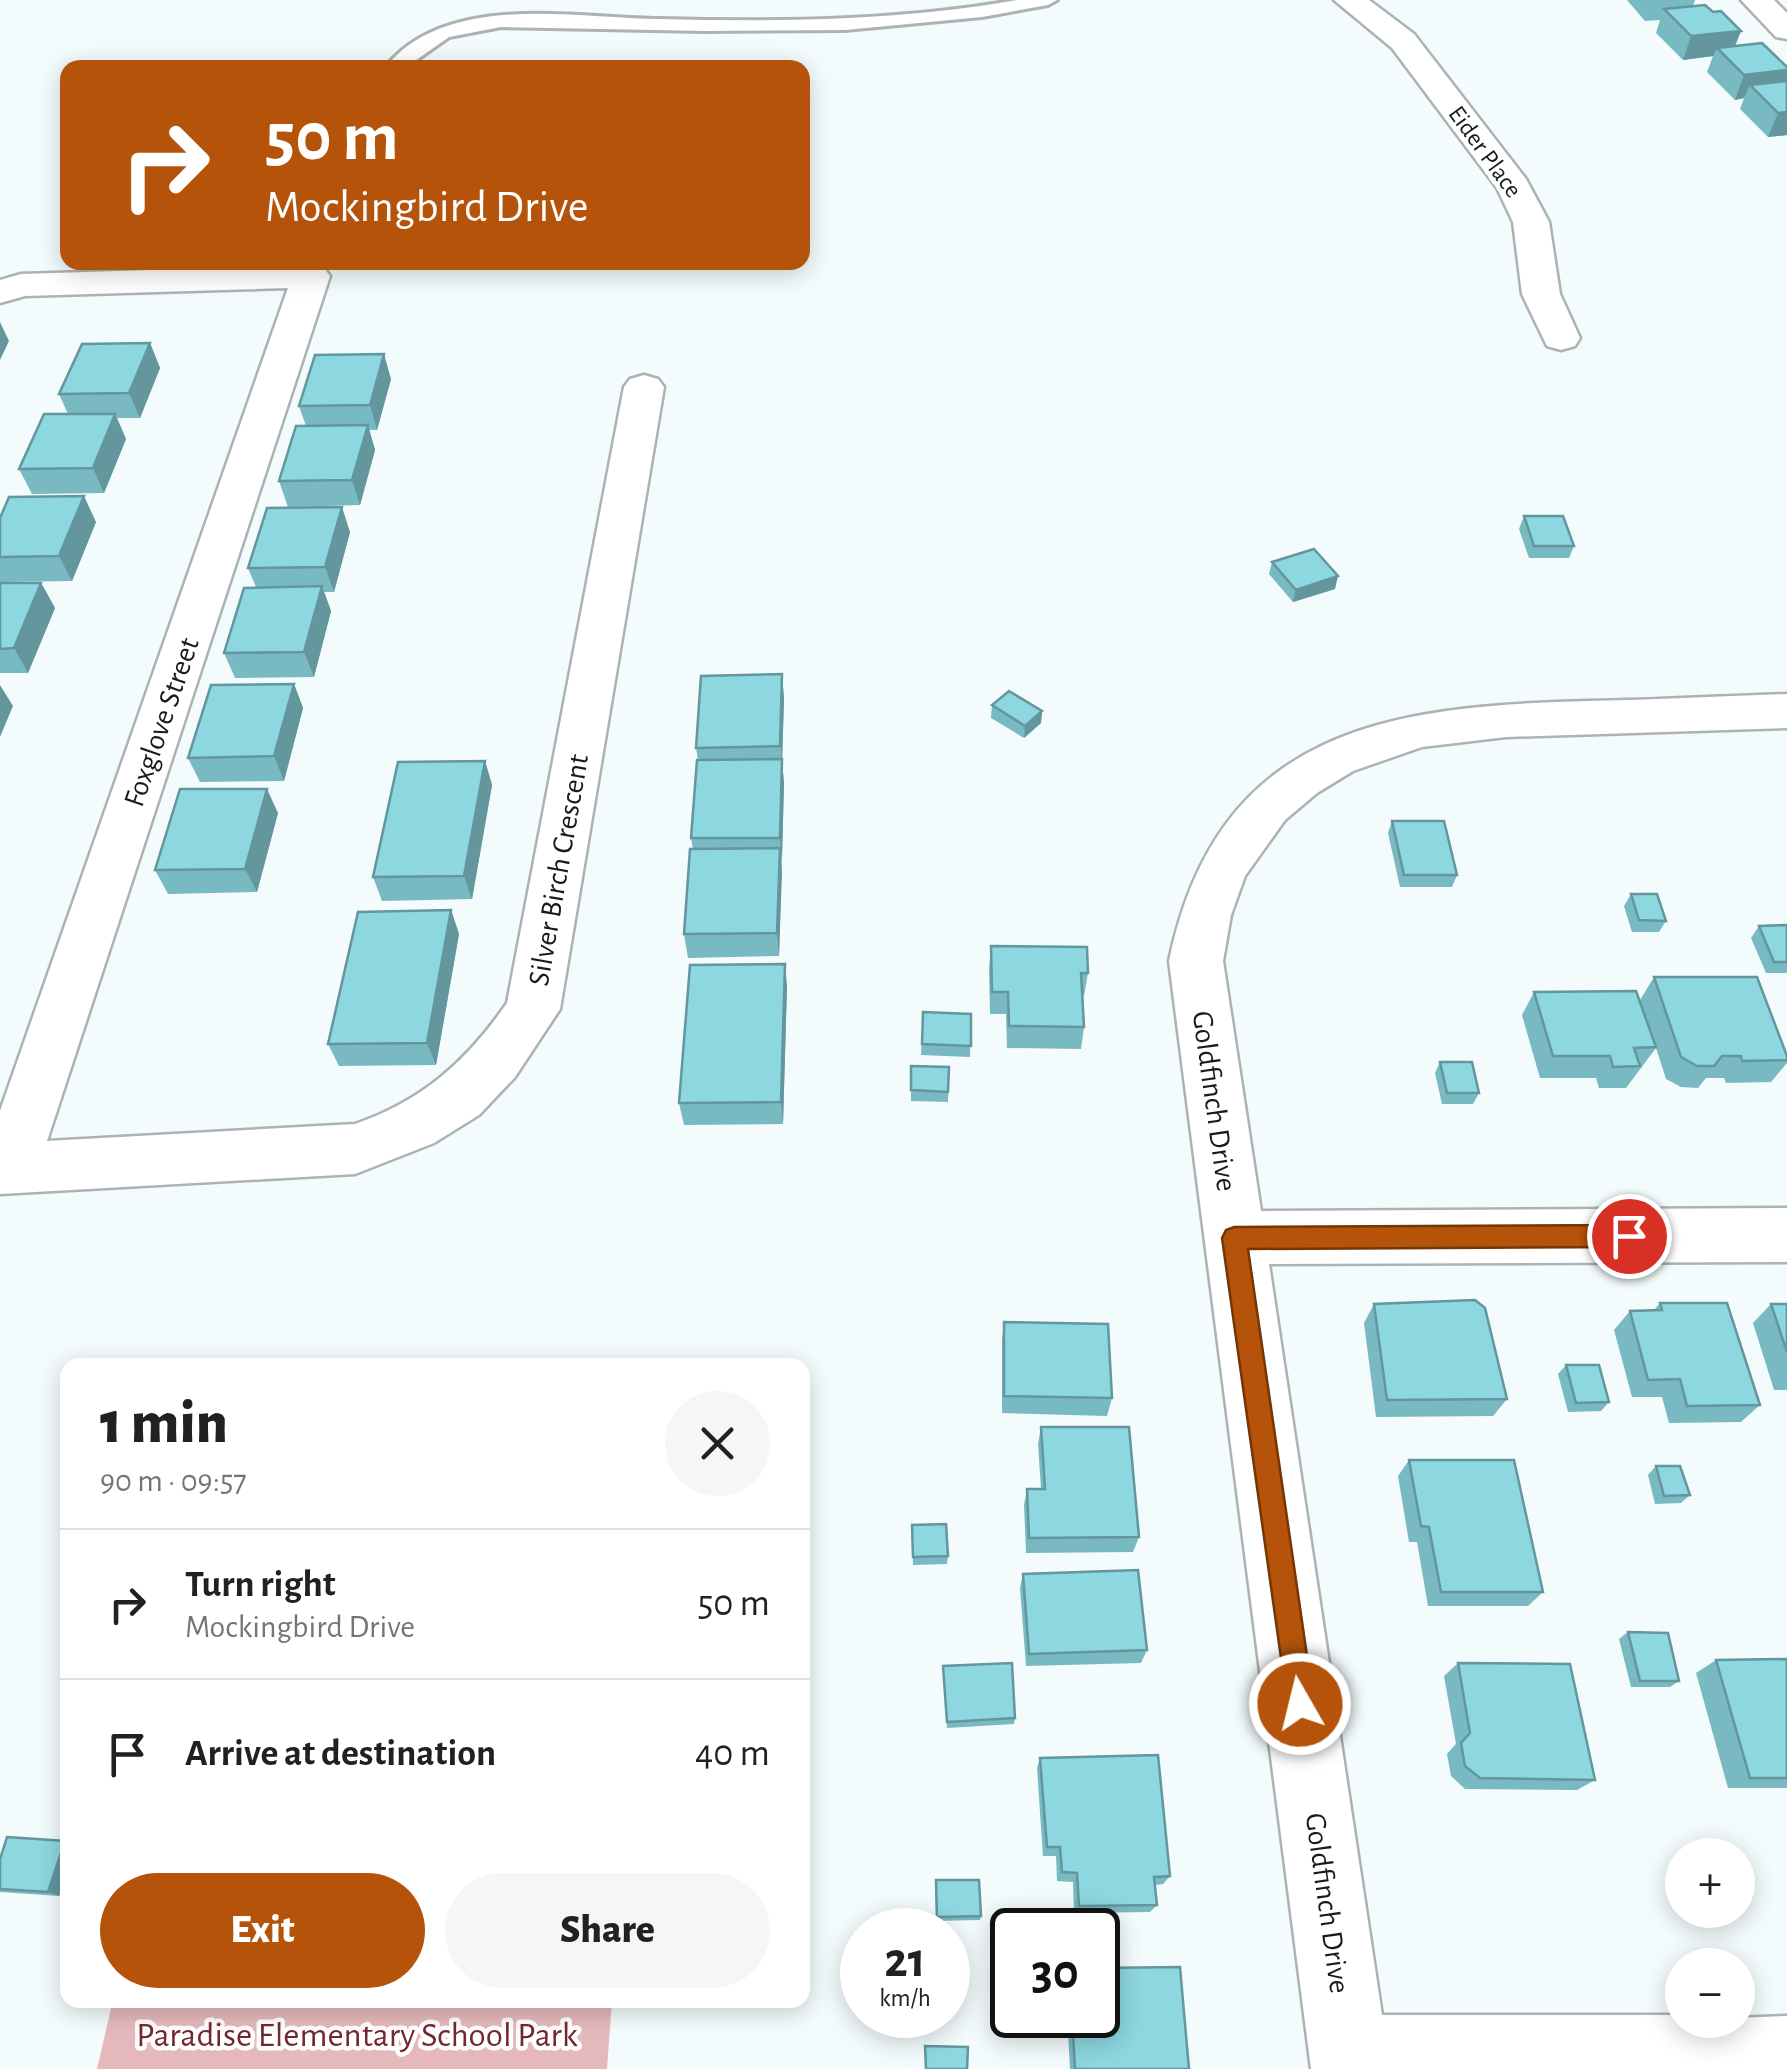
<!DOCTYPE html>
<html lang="en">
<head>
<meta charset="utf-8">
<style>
  :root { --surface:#fff; --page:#f6f6f6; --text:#202124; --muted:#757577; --line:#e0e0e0; --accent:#b45309 }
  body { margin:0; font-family:"Alegreya Sans",sans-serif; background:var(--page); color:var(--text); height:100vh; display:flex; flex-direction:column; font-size:38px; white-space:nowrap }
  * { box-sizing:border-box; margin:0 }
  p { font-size:32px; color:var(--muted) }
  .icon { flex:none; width:55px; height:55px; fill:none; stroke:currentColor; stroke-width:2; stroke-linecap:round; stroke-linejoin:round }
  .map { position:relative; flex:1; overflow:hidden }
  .details { position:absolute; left:60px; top:1358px; width:750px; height:650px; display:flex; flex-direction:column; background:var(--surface); border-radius:20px; box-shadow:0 5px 25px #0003 }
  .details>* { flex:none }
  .banner { position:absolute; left:60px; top:60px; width:750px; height:210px; border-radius:20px; box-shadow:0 5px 25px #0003; background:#b45309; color:#fff; overflow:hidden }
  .fabs { position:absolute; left:1665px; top:1838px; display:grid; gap:20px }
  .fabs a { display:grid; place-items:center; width:90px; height:90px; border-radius:50%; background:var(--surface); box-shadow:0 5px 25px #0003; font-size:50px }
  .speed { position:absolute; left:840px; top:1908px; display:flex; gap:20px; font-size:50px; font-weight:700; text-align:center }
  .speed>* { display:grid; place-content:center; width:130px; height:130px; border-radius:50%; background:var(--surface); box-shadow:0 5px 25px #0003; line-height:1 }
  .speed small { font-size:25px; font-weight:400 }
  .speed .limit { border:5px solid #111; border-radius:15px; background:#fff; color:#111 }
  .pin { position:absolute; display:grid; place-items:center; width:85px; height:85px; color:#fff; margin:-42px; border:5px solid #fff; border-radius:50%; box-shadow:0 2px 10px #0007 }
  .me { position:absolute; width:110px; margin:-55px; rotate:352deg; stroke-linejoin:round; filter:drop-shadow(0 0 8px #0008) }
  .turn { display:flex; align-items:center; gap:35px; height:210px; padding:0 40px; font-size:45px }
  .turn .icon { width:130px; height:130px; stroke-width:2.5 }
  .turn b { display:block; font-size:70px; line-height:85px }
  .round { display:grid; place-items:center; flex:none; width:105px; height:105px; border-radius:52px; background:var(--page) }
  .summary { display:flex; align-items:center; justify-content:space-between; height:170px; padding:0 40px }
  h1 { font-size:60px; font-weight:800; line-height:75px }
  .primary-button { display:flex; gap:20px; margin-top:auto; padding:20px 40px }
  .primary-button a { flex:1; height:115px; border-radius:60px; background:var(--accent); color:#fff; font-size:40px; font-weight:800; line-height:115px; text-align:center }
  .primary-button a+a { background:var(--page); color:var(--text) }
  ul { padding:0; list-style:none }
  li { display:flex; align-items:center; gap:30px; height:150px; padding:0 40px; border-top:2px solid var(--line) }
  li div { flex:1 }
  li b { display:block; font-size:38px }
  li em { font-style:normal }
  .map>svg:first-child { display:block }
  .green { fill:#e5b9bb }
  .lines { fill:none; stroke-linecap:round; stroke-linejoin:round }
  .service-casing { stroke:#acb3b4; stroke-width:6 }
  .minor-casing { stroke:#acb3b4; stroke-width:5 }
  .service { fill:#fff; fill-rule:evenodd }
  .minor { fill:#fff; fill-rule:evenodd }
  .wall { fill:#79b9c1 }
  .shaded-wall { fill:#63969d }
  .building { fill:#8dd7e0; stroke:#63969d; stroke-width:2.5 }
  .route { fill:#b45309; stroke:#753606; stroke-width:2.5 }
  .labels { text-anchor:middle; stroke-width:9; stroke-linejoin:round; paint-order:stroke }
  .far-street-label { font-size:25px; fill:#181a1b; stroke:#fff }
  .street-label { font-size:30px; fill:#181a1b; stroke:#fff }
  .near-park-label { font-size:35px; fill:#722832; stroke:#fff }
</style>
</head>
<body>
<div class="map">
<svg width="1787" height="2069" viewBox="0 0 1787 2069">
  <rect width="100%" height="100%" fill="#f3fbfc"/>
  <polygon class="green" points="113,2000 612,2000 607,2069 97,2069"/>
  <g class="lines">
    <defs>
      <path id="service" d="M1017,0h40l-9,5 -66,12 -137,13 -139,1 -205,-4 -52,10 -44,31h-20c21,-27 51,-41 84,-48 61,-13 129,-2 190,-1 120,3 240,2 358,-19z"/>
      <g id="minor">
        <polygon points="1334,0 1369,0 1414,34 1526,179 1549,222 1560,294 1580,338 1575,346 1561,350 1547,346 1522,294 1513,222 1497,188 1392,48"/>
        <polygon points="1741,0 1774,0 1787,13 1787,39 1776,37"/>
        <path d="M311,265l13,3 6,8 -283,865 308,-17c67,-23 112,-63 152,-121l117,-616 6,-8 14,-4 14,4 6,8 -104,622 -45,68 -36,38 -45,28 -79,31 -355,20v-83l288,-823 -263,8 -25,7v-23l21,-6z"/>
        <path d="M1787,694v34l-281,9 -84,10 -69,24 -36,22 -32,27 -40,56 -14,39 -8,46 38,250 526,-3v54l-518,2 113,751h300v5l105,-4v53h-476l-142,-1108c48,-231 216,-255 420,-260 66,-1 132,-5 198,-7z"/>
      </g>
    </defs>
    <use href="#service" class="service-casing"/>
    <use href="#minor" class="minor-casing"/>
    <use href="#service" class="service"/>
    <use href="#minor" class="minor"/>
  </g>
  <g class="wall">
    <polygon points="1627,0 1695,0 1693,6 1713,12 1741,31 1735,46 1787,67 1787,135 1768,137 1740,109 1744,98 1735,100 1707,72 1713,56 1683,60 1656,33 1660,20 1645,21"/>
    <polygon points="150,343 160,368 140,418 117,418 126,439 104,493 32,494 19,469 68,414 59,394"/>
    <polygon points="391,379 377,430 369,430 375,450 360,505 288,507 279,481 306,426 299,406"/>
    <polygon points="1524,516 1574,546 1569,558 1529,558 1519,529"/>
    <polygon points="0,518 96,522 72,581 0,582"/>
    <polygon points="350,532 334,592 324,592 331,611 314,677 235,678 224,653 256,587 248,568"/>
    <polygon points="1272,562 1335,589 1293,602 1269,574"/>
    <polygon points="0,583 41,583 55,608 28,673 0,673"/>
    <polygon points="782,674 784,699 782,762 784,783 779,956 688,958 684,934 693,849 691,838 698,760 696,748"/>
    <polygon points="294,684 303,708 284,781 200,782 188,758"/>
    <polygon points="992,705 1042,711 1041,723 1024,738 991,718"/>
    <polygon points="485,761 492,785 472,899 382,901 373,877"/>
    <polygon points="278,813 257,892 168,894 155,870"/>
    <polygon points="1392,821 1457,875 1452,887 1400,887 1388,833"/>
    <polygon points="1631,894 1666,921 1659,932 1632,932 1624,906"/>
    <polygon points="451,910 459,934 436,1065 339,1066 328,1044"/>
    <polygon points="1787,925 1787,973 1766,973 1751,938 1759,926"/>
    <polygon points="991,946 1088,973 1084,996 1083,996 1084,1027 1081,1049 1007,1048 1006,1014 990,1014 989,969"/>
    <polygon points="1654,977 1787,1056 1787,1063 1771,1082 1726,1083 1724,1078 1706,1078 1698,1088 1681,1087 1666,1079 1656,1048 1626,1088 1599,1088 1596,1078 1540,1078 1522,1015 1534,992 1640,1000"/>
    <polygon points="787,986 783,1124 684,1125 679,1103"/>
    <polygon points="923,1012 971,1014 970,1057 921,1055"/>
    <polygon points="1440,1062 1479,1093 1473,1104 1442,1104 1435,1073"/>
    <polygon points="949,1067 948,1102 911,1101 911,1090"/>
    <polygon points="1660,1303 1760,1405 1741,1422 1669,1423 1662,1397 1632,1397 1614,1330 1630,1311 1654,1310"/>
    <polygon points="1374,1304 1507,1399 1493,1416 1376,1417 1364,1323"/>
    <polygon points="1771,1304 1787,1304 1787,1390 1774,1390 1753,1323"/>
    <polygon points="1004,1322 1112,1398 1107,1416 1002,1413 1002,1340"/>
    <polygon points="1566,1365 1609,1402 1601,1411 1568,1412 1558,1374"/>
    <polygon points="1041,1427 1139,1537 1133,1552 1026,1553 1024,1505 1027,1489 1041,1489 1038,1444"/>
    <polygon points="1409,1460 1543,1592 1528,1606 1428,1606 1417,1542 1409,1542 1398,1476"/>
    <polygon points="1656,1466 1690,1495 1681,1503 1655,1504 1648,1475"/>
    <polygon points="912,1525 948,1556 947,1564 913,1565"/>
    <polygon points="1023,1574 1147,1650 1141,1663 1026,1666 1020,1588"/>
    <polygon points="1628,1632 1679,1681 1670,1687 1631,1687 1619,1639"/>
    <polygon points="1787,1659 1787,1788 1728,1788 1696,1673 1716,1660"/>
    <polygon points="1458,1663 1595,1780 1577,1790 1465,1789 1451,1776 1447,1754 1456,1744 1444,1676"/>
    <polygon points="943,1666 1015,1718 1014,1724 947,1728"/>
    <polygon points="1040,1758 1170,1876 1163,1884 1155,1885 1157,1905 1150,1912 1074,1913 1073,1882 1057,1881 1056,1856 1043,1856 1037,1768"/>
    <polygon points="68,1842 68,1870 59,1896 0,1892 0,1859"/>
    <polygon points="935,1884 981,1916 980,1920 936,1921"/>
    <polygon points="1067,2015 1098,2015 1189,2069 1070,2069"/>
  </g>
  <g class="shaded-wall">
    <polygon points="1741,31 1731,55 1717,48 1713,56 1683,60 1691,36"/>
    <polygon points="1787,70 1787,78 1780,94 1750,85 1744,98 1735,100 1744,75"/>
    <polygon points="1787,112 1787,135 1768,137 1778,113"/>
    <polygon points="0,322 9,341 0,360"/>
    <polygon points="150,343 160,368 140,418 129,393"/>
    <polygon points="384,354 391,379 377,430 370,405"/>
    <polygon points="115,414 126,439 104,493 93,468"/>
    <polygon points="368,425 375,450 360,505 352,480"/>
    <polygon points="84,496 96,522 72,581 59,556"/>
    <polygon points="342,507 350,532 334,592 325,567"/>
    <polygon points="1338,576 1335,589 1293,602 1296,590"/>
    <polygon points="41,583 55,608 28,673 14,648"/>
    <polygon points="322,586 331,611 314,677 304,652"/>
    <polygon points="782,674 784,699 782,762 784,783 782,861 780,838"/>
    <polygon points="294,684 303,708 284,781 274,756"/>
    <polygon points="0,685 13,706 0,737"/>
    <polygon points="1042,711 1041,723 1024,738 1025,726"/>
    <polygon points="485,761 492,785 472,899 464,876"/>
    <polygon points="267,789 278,813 257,892 245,869"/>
    <polygon points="780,848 782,872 779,956 777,933"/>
    <polygon points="451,910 459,934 436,1065 427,1043"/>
    <polygon points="785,964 787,986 783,1124 781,1102"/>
    <polygon points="65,1841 68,1842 68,1870 59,1896 48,1892"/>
  </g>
  <g class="building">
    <polygon points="1705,5 1713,12 1721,11 1741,31 1691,36 1664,9"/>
    <polygon points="1762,43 1787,67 1787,70 1744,75 1717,48"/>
    <polygon points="1787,81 1787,112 1778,113 1750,85"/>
    <polygon points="150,343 129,393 59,394 82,344"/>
    <polygon points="384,354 370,405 299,406 315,355"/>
    <polygon points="44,414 115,414 93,468 19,469"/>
    <polygon points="368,425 352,480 279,481 296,426"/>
    <polygon points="84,496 59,556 0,557 0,518 9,497"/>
    <polygon points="342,507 325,567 248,568 267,508"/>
    <polygon points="1524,516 1563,516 1574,546 1534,546"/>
    <polygon points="1314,549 1338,576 1296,590 1272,562"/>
    <polygon points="0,583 41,583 14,648 0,649"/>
    <polygon points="322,586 304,652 224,653 244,588"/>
    <polygon points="782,674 780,746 696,748 701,676"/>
    <polygon points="294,684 274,756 188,758 211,685"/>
    <polygon points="1009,691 1042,711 1025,726 992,705"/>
    <polygon points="782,759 780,838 691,838 697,760"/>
    <polygon points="485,761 464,876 373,877 398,762"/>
    <polygon points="180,789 267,789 245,869 155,870"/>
    <polygon points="1392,821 1444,821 1457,875 1404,875"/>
    <polygon points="780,848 777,933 684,934 690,849"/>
    <polygon points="1631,894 1657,894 1666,921 1639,920"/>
    <polygon points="451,910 427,1043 328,1044 358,912"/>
    <polygon points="1787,925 1787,962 1774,962 1759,926"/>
    <polygon points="991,946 1087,947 1088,973 1081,973 1084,1027 1009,1026 1008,992 992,992"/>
    <polygon points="785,964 781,1102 679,1103 690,965"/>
    <polygon points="1654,977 1757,977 1787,1056 1787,1060 1742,1061 1741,1056 1722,1056 1714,1066 1697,1066 1681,1057"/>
    <polygon points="1636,991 1656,1047 1634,1048 1640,1066 1613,1067 1610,1056 1553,1056 1534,992"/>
    <polygon points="923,1012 971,1014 971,1046 922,1044"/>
    <polygon points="1440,1062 1472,1062 1479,1093 1447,1093"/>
    <polygon points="911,1066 949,1067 948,1092 911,1090"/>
    <polygon points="1475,1300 1485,1308 1507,1399 1387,1400 1374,1304"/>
    <polygon points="1660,1303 1727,1303 1760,1405 1687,1406 1680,1379 1648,1380 1630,1311 1662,1310"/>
    <polygon points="1771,1304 1787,1304 1787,1352"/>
    <polygon points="1004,1322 1108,1324 1112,1398 1004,1396"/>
    <polygon points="1566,1365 1599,1365 1609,1402 1576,1403"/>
    <polygon points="1041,1427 1129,1427 1139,1537 1029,1538 1027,1489 1045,1489"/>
    <polygon points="1409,1460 1514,1460 1543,1592 1441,1592 1429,1527 1421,1526"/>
    <polygon points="1656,1466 1680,1466 1690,1495 1664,1496"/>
    <polygon points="946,1524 948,1556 913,1557 912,1525"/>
    <polygon points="1138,1570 1147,1650 1029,1654 1023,1574"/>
    <polygon points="1628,1632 1668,1633 1679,1681 1640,1681"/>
    <polygon points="1787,1659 1787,1778 1750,1778 1716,1660"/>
    <polygon points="1012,1663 1015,1718 947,1722 943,1666"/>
    <polygon points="1458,1663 1570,1664 1595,1780 1480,1778 1465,1766 1461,1743 1470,1733"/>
    <polygon points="1158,1755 1170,1876 1154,1877 1157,1905 1079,1906 1077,1873 1062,1872 1060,1847 1047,1847 1040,1758"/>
    <polygon points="7,1837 65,1841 48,1892 0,1889 0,1859"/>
    <polygon points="936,1880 979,1880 981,1916 937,1917"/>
    <polygon points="1180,1967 1189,2069 1075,2069 1072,2015 1098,2015 1098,1968"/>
    <polygon points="925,2046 968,2047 967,2069 926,2069"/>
  </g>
  <polygon class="route" points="1629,1225 1638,1228 1642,1236 1638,1244 1629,1247 1248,1249 1314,1704 1310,1715 1300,1719 1289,1715 1222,1238 1226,1230 1234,1227"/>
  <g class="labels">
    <g class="far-street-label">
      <text transform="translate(1486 151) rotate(54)" y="9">Eider Place</text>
    </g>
    <g class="street-label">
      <text transform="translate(161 722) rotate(-71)" y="10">Foxglove Street</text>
      <text transform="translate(558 870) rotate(-80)" y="10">Silver Birch Crescent</text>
      <text transform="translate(1215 1101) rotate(82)" y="10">Goldfinch Drive</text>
      <text transform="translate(1328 1903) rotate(82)" y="10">Goldfinch Drive</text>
    </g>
    <g class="near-park-label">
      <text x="357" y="2046">Paradise Elementary School Park</text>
    </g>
  </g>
</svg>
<div class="fabs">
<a>+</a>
<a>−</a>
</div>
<div class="speed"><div>21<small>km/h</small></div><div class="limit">30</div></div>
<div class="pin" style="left:1629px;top:1236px;background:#d93025"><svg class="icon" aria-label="arrive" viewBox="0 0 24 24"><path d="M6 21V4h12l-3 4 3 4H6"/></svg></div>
<svg class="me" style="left:1300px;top:1704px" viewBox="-20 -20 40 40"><circle r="17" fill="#b45309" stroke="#fff" stroke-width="3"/><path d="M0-11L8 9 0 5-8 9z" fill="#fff"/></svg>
<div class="banner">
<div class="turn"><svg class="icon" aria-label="right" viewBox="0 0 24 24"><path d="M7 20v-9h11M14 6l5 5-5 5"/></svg><div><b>50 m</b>Mockingbird Drive</div></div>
</div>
<section class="details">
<div class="summary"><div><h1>1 min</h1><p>90 m · 09:57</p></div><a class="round"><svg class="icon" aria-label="close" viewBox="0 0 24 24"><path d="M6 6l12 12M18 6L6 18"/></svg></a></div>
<ul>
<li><svg class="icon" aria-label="right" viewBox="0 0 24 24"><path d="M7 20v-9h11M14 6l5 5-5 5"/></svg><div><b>Turn right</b><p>Mockingbird Drive</p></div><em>50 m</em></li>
<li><svg class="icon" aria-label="arrive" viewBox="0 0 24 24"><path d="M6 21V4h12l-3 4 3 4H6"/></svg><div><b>Arrive at destination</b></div><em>40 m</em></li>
</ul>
<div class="primary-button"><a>Exit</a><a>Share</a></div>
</section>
</div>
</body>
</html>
